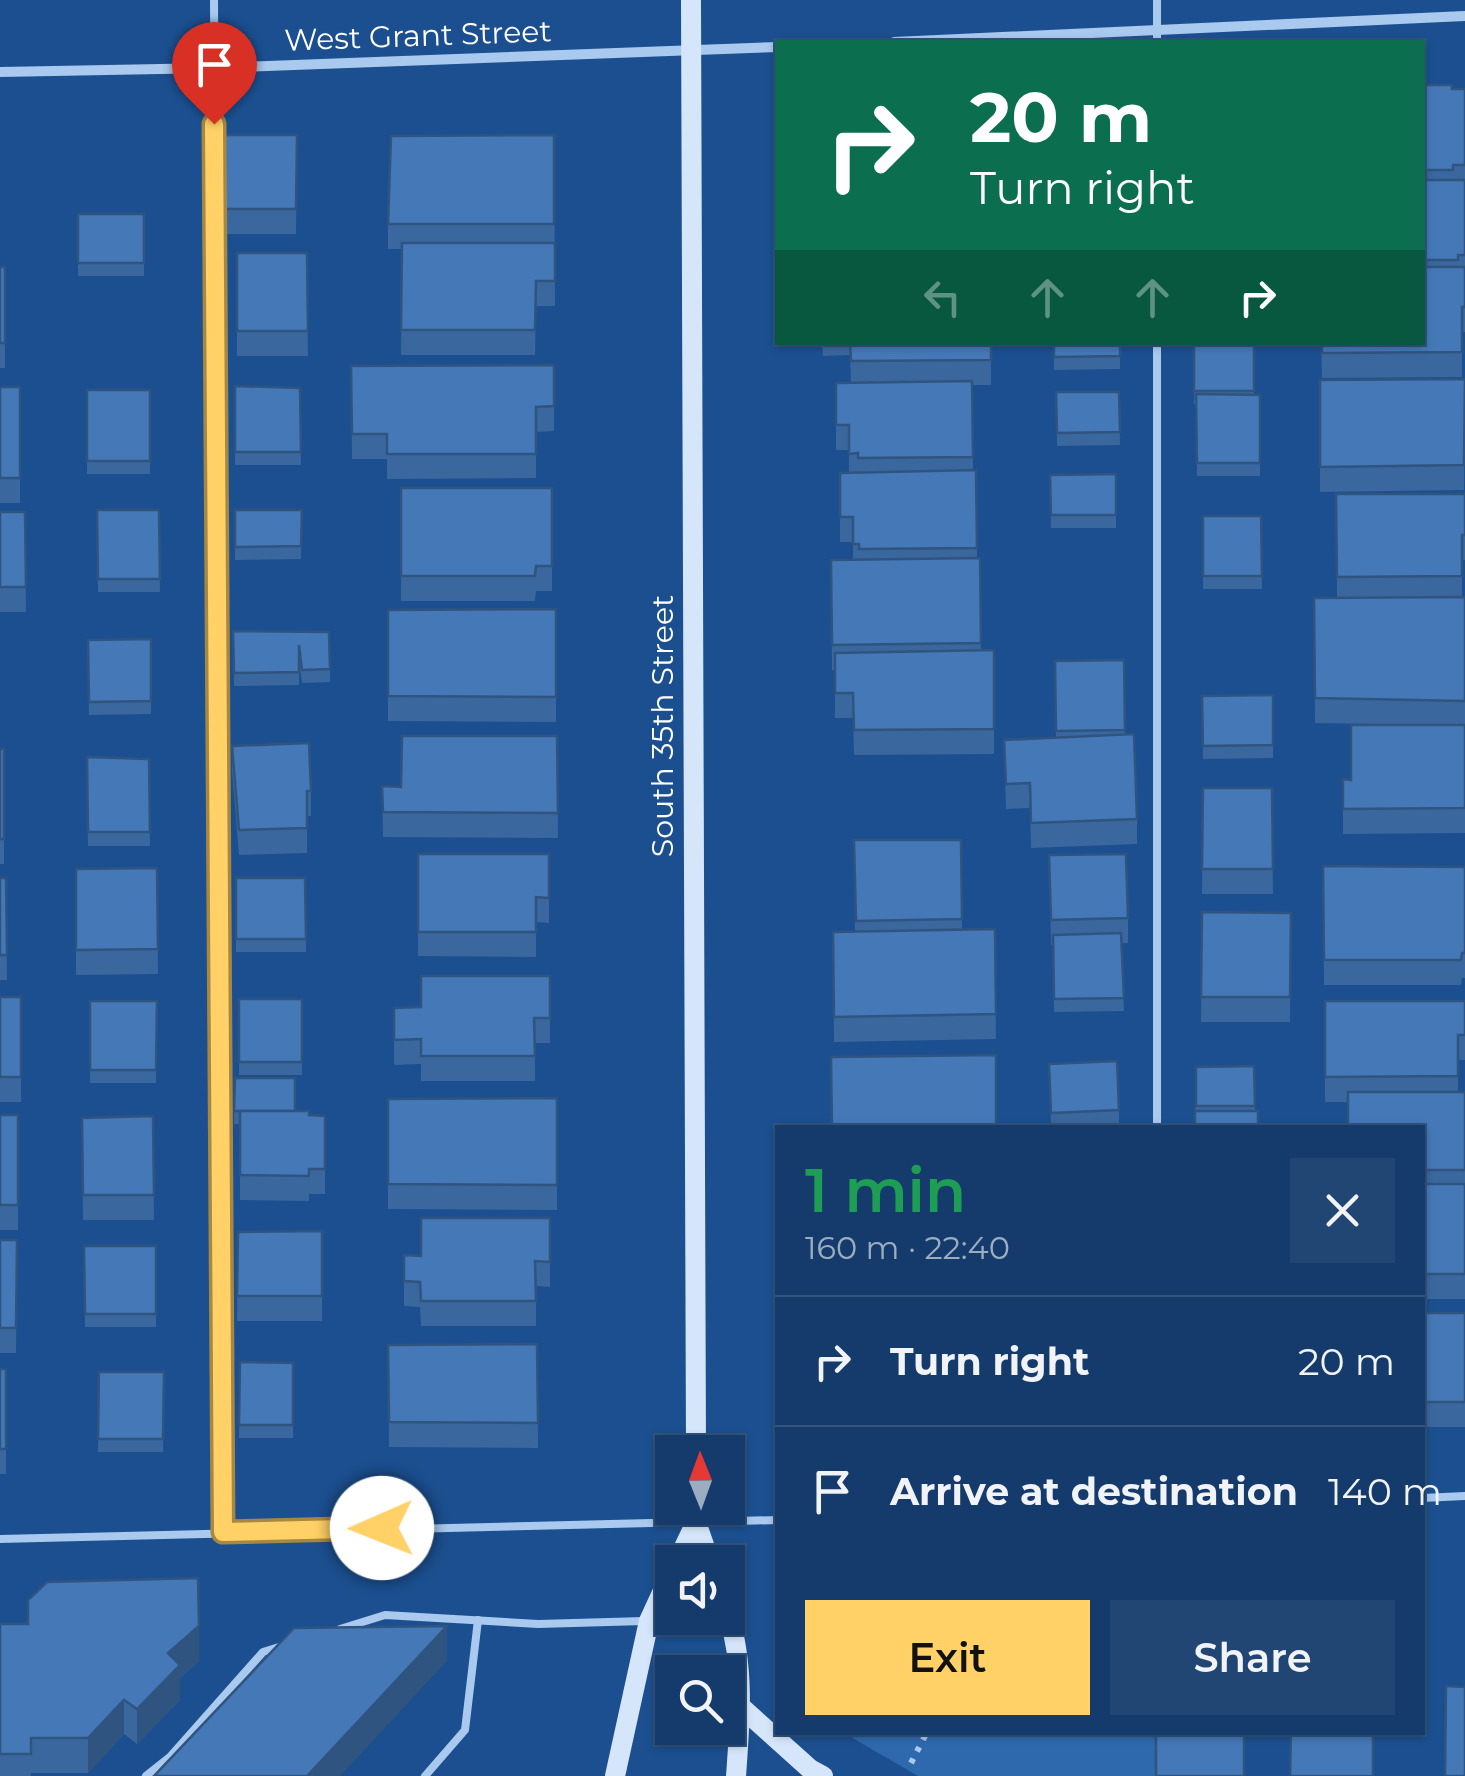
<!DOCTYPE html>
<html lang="en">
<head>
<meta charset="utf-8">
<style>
  :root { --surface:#143b6b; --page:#214673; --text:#f1f3f6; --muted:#9dadc1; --line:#33557e; --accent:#ffd166 }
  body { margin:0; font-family:Montserrat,sans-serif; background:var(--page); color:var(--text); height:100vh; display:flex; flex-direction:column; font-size:38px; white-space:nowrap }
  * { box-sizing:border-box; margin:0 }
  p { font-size:32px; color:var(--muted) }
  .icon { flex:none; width:55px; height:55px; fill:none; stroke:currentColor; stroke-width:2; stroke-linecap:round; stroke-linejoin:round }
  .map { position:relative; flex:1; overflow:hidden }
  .side { position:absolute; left:775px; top:1125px; width:650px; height:610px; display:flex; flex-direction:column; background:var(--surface); border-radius:0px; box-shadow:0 2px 8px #0004,0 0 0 2px var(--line) }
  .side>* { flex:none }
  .guide { position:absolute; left:775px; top:40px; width:650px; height:305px; border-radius:0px; box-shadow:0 2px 8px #0004,0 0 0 2px var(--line); background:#0b6e4f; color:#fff; overflow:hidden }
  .needle { width:65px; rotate:359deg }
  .controls { position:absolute; left:655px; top:1435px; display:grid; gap:20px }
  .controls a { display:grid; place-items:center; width:90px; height:90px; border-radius:0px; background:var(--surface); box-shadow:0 2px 8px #0004,0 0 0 2px var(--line); font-size:50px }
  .pin { position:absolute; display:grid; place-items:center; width:85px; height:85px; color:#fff; margin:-102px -42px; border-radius:50% 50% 50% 0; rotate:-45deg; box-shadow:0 0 10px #0007 }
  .pin .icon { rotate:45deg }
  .me { position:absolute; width:110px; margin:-55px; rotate:269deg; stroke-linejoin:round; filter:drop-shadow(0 0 8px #0008) }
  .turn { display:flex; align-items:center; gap:35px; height:210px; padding:0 30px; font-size:45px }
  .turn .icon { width:130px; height:130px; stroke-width:2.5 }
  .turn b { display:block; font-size:70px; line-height:85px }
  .lanes { display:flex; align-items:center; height:95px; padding:0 30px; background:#0003; justify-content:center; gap:50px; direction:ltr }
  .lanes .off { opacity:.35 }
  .round { display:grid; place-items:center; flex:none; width:105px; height:105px; border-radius:0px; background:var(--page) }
  .summary { display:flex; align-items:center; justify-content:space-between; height:170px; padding:0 30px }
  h1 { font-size:60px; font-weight:600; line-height:75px; color:#1e9e55 }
  .primary-button { display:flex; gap:20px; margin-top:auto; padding:20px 30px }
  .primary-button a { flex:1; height:115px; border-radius:0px; background:var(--accent); color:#111; font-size:40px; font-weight:600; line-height:115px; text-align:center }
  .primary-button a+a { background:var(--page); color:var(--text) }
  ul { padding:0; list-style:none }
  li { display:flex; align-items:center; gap:30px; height:130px; padding:0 30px; border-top:2px solid var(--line) }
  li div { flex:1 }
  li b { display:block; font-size:38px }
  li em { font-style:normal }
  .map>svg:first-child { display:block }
  .green { fill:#2e69ad }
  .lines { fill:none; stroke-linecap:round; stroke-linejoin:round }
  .path { stroke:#a9c9ee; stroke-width:6; stroke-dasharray:5 8; stroke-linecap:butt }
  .service { stroke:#a9c9ee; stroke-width:8 }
  .minor { stroke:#a9c9ee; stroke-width:10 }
  .secondary { stroke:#d6e6fa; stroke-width:20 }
  .wall { fill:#3a679d }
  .shaded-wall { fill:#305480 }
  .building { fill:#4478b7; stroke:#305480; stroke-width:2.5 }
  .route-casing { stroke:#a68842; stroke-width:25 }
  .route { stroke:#ffd166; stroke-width:18 }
  .labels { text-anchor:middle; stroke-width:8; stroke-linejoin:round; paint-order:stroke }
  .street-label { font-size:30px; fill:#fff; stroke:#1b4f8f }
</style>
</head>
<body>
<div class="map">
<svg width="1465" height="1776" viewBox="0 0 1465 1776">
  <rect width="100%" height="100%" fill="#1b4f8f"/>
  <polygon class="green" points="844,1733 1161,1733 1162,1776 918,1776"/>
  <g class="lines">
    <polyline class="path" points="911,1763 927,1732"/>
    <g class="service">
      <polyline points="214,0 223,1531"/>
      <polyline points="1157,0 1157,42"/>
      <polyline points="1157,342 1157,1128"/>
      <polyline points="1422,1498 1465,1496"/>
      <polyline points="0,1539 778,1520"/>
      <polyline points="340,1629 385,1615 538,1624 644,1621"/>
      <polyline points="146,1776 170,1757 263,1652 279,1647"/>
      <polyline points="425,1776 465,1730 478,1620"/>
    </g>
    <g class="minor">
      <polyline points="894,42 1465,16"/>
      <polyline points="0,72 214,68 778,47"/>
    </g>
    <g class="secondary">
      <polyline points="691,0 696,1452"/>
      <polyline points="696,1508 696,1522 710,1562"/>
      <polyline points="677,1562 696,1522"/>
      <path d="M728,1614c17,52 12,108 8,162"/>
      <polyline points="741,1707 810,1769 823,1776"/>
      <polyline points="615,1776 649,1621 672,1571"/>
    </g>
  </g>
  <g class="wall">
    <polygon points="1422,85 1452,89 1465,89 1465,332 1462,332 1462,377 1322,378 1321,342 1422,342"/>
    <polygon points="225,135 297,135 296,234 225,234"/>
    <polygon points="554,135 555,306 536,306 535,355 401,355 402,249 388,249 388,224"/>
    <rect x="78" y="214" width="66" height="62"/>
    <polygon points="237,253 307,253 308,356 237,356"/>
    <rect x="0" y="267" width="5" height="101"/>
    <polygon points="822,342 991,342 991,385 972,385 973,470 976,470 977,558 980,558 981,650 994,650 994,754 854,755 853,718 835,718 835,670 832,670 831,560 853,559 853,542 840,542 840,473 849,472 849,450 836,450 836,383 851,383 850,355 823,356"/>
    <polygon points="1054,342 1120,342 1120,369 1054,370"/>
    <polygon points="1194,342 1254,342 1254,395 1260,395 1260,476 1197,476 1196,404 1194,404"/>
    <polygon points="554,365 554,431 536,432 536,478 387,479 387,459 352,459 351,366"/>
    <polygon points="1465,379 1464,490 1320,492 1320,380"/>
    <polygon points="235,386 300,388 301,465 235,465"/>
    <rect x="0" y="387" width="20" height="116"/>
    <rect x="87" y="390" width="63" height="84"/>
    <polygon points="1056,392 1119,392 1120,445 1057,446"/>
    <polygon points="1116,474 1116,528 1051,528 1050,475"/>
    <polygon points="401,488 552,488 552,591 536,591 535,601 401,601"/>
    <polygon points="1336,494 1465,494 1465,560 1462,560 1462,597 1465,597 1465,833 1343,834 1343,779 1351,780 1431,725 1315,723 1314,598 1337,598"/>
    <polygon points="97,510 159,510 160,592 98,592"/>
    <polygon points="235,510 302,510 301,559 235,560"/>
    <polygon points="0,512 25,512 26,612 0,612"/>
    <polygon points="1203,516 1261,516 1262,589 1203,589"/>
    <polygon points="556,609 556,722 388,721 388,610"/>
    <polygon points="233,631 330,669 330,682 302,683 299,661 299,685 234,686"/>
    <polygon points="151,639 151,714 89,715 88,640"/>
    <polygon points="1124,660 1125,735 1137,819 1137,844 1031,848 1030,808 1006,809 1004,740 1056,738 1055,661"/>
    <polygon points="1273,695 1273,758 1203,759 1202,696"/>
    <polygon points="557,736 558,838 383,837 382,786 401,787"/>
    <polygon points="232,746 311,791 311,816 307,816 307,853 239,855 232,771"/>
    <rect x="0" y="749" width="4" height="115"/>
    <polygon points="87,757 149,759 150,846 88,846"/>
    <polygon points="1203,788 1272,788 1273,894 1202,894"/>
    <polygon points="854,840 961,840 962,930 995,929 996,1039 834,1042 833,932 855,932"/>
    <polygon points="418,854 549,854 549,923 536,922 536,957 418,956"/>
    <polygon points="1049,855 1128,918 1128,943 1121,943 1124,1011 1054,1012 1053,945 1051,945"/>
    <polygon points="1323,866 1465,867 1465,978 1462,978 1461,985 1324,985"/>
    <polygon points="157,868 158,974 76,975 76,869"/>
    <polygon points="0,878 6,878 7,980 0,980"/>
    <polygon points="236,878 305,878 306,952 236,952"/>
    <polygon points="1202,912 1291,913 1290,1022 1201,1022"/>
    <polygon points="550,976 550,1043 535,1043 535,1081 421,1081 421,1064 394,1065 394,1008 421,1007"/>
    <rect x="0" y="997" width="21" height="105"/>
    <rect x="239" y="999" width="63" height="76"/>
    <polygon points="90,1001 157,1001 156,1083 90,1083"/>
    <polygon points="1325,1001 1465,1001 1465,1060 1458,1060 1458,1092 1465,1092 1465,1299 1422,1299 1422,1128 1348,1102 1325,1102"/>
    <polygon points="1049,1064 1119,1110 1119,1123 1051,1126"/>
    <polygon points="1254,1066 1255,1111 1195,1128 1196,1067"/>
    <polygon points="235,1078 295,1111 309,1115 325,1116 325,1194 309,1194 309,1201 240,1200 240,1124 234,1124"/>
    <polygon points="557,1098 557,1210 388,1209 388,1099"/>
    <rect x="0" y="1115" width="18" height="115"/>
    <polygon points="153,1116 154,1220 83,1220 82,1118"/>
    <polygon points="550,1218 550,1287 536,1286 536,1326 421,1326 420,1307 404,1306 404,1255 421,1256"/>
    <polygon points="322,1231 322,1321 237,1321 238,1232"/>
    <polygon points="0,1240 17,1240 16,1353 0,1353"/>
    <polygon points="84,1246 156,1246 156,1327 85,1327"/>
    <rect x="1422" y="1313" width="43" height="114"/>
    <polygon points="537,1344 538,1448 389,1447 388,1345"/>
    <polygon points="240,1362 293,1363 293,1438 239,1438"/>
    <rect x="0" y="1369" width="6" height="105"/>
    <polygon points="99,1372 164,1372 163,1452 98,1452"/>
    <polygon points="0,1624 199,1661 180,1678 180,1700 137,1744 124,1734 88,1773 31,1773 31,1776 0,1776"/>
  </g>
  <g class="shaded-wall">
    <polygon points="199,1626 199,1661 180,1678 180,1700 137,1744 137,1709 168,1653"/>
    <polygon points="447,1626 447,1661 340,1776 307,1776"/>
    <polygon points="124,1700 124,1734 88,1773 88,1738"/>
  </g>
  <g class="building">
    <polygon points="1422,85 1452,85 1452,89 1465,89 1465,165 1453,165 1453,170 1422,170"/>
    <polygon points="225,135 297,135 296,209 225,209"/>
    <polygon points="554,135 554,224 388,224 391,136"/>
    <polygon points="1422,180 1465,180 1465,255 1458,255 1458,260 1422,260"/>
    <rect x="78" y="214" width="66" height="49"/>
    <polygon points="402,243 555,243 555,281 536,281 535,330 401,330"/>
    <polygon points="237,253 307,253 308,331 237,331"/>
    <rect x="0" y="267" width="5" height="76"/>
    <polygon points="1422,267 1465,267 1465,307 1462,307 1462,352 1322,353 1322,342 1422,342"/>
    <polygon points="850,342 991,342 991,360 851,361"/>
    <polygon points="1054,342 1120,342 1120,356 1054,357"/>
    <rect x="1194" y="342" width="60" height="49"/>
    <polygon points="554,365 554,406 536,407 536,454 387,454 387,434 352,434 351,366"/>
    <polygon points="1465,379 1464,465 1320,467 1320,380"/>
    <polygon points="972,381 973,457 858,458 858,453 849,454 849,425 836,425 836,383"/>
    <polygon points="235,386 300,388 301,452 235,452"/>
    <rect x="0" y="387" width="20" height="91"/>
    <rect x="87" y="390" width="63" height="71"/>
    <polygon points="1056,392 1119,392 1120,432 1057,433"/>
    <polygon points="1196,394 1260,395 1260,463 1197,463"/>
    <polygon points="976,470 977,548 859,549 859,544 853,544 853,517 840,517 840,473"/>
    <polygon points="1116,474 1116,515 1051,515 1050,475"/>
    <polygon points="401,488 552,488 552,566 536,566 535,576 401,576"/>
    <polygon points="1336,494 1465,494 1465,535 1462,535 1462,576 1337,577"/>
    <polygon points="97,510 159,510 160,579 98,579"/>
    <polygon points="235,510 302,510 301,546 235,547"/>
    <polygon points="0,512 25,512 26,587 0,587"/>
    <polygon points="1203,516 1261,516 1262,576 1203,576"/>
    <polygon points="980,558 981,643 832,645 831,560"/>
    <polygon points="1465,597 1465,701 1315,698 1314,598"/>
    <polygon points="556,609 556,697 388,696 388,610"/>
    <polygon points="233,631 329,632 330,669 302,670 299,645 299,672 234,673"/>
    <polygon points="151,639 151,701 89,702 88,640"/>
    <polygon points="994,650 994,729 854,730 853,693 835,693 835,653"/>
    <polygon points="1124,660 1125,730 1056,731 1055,661"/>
    <polygon points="1273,695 1273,745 1203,746 1202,696"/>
    <polygon points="1351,725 1465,725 1465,808 1343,809 1343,779 1351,780"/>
    <polygon points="1134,734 1137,819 1031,823 1030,783 1006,784 1004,740"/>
    <polygon points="402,736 557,736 558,813 383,812 382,786 401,787"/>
    <polygon points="309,743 311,791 307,791 307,828 239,830 232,746"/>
    <rect x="0" y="749" width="4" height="90"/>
    <polygon points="87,757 149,759 150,832 88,832"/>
    <polygon points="1203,788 1272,788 1273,869 1202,869"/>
    <polygon points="854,840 961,840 962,919 856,921"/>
    <polygon points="418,854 549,854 549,898 536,897 536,932 418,932"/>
    <polygon points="1126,854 1128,918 1051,920 1049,855"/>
    <polygon points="1323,866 1465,867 1465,953 1462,953 1461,960 1324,960"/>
    <polygon points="157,868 158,949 76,950 76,869"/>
    <polygon points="0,878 6,878 7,955 0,955"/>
    <polygon points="236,878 305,878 306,939 236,939"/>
    <polygon points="1202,912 1291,913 1290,997 1201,997"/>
    <polygon points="995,929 996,1014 834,1017 833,932"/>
    <polygon points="1121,933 1124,998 1054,999 1053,935"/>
    <polygon points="421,976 550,976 550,1018 534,1018 535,1056 421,1056 421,1039 394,1040 394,1008 421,1007"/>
    <rect x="0" y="997" width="21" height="80"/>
    <rect x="239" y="999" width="63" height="63"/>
    <polygon points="90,1001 157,1001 156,1070 90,1070"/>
    <polygon points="1325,1001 1465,1001 1465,1035 1458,1035 1458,1076 1325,1077"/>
    <polygon points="996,1055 996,1128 832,1128 831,1057"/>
    <polygon points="1117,1061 1119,1110 1051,1113 1049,1064"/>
    <polygon points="1254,1066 1255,1106 1196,1106 1196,1067"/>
    <polygon points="235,1078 295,1078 295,1111 234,1111"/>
    <polygon points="1348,1092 1465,1092 1465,1170 1422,1170 1422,1128 1348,1128"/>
    <polygon points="557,1098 557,1185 388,1184 388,1099"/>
    <polygon points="240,1111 309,1111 309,1115 325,1116 325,1169 309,1169 309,1176 240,1175"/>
    <rect x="1195" y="1111" width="63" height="17"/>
    <rect x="0" y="1115" width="18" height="90"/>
    <polygon points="153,1116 154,1195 83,1195 82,1118"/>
    <rect x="1422" y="1184" width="43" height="90"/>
    <polygon points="421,1218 550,1218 550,1262 535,1261 536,1301 421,1301 420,1282 404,1281 404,1255 421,1256"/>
    <polygon points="322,1231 322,1296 237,1296 238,1232"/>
    <polygon points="0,1240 17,1240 16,1328 0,1328"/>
    <polygon points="84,1246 156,1246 156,1314 85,1314"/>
    <rect x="1422" y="1313" width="43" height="89"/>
    <polygon points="537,1344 538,1423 389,1422 388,1345"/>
    <polygon points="240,1362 293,1363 293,1425 239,1425"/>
    <rect x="0" y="1369" width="6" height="80"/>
    <polygon points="99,1372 164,1372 163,1439 98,1439"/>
    <polygon points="198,1578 199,1626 168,1653 180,1665 137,1709 124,1700 88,1738 31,1738 31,1754 0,1754 0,1624 28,1624 28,1600 47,1582"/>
    <polygon points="447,1626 307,1776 154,1776 294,1628"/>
    <polygon points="1446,1686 1465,1687 1465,1776 1445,1776"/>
    <rect x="1156" y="1732" width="88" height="44"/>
    <polygon points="1291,1732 1373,1732 1373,1776 1290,1776"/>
  </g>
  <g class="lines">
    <defs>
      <polyline id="route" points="214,124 223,1532 382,1528"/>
    </defs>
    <use href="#route" class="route-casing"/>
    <use href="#route" class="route"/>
  </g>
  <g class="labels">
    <g class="street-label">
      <text transform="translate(418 36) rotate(-2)" y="10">West Grant Street</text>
      <text transform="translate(663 726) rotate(-90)" y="10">South 35th Street</text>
    </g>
  </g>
</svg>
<div class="controls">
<a><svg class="needle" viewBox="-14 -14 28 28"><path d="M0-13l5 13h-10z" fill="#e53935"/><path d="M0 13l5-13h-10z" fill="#9dadc1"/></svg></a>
<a><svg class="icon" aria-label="sound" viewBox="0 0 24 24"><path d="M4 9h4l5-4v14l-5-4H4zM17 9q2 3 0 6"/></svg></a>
<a><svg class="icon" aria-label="search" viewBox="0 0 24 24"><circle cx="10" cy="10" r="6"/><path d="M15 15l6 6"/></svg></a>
</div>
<div class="pin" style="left:214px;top:124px;background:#d93025"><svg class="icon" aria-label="arrive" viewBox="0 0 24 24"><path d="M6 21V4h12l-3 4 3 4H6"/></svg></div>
<svg class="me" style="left:382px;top:1528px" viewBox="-20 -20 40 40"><circle r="19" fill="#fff"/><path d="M0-13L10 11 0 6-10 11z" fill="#ffd166"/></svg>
<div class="guide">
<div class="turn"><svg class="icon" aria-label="right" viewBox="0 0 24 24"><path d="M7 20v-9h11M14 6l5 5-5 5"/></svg><div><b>20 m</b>Turn right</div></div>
<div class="lanes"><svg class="icon off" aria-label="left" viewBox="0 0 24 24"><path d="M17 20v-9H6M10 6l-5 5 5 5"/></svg><svg class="icon off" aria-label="ahead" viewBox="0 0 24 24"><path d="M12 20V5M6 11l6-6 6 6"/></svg><svg class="icon off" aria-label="ahead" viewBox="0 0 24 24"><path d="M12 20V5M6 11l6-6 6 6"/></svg><svg class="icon" aria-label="right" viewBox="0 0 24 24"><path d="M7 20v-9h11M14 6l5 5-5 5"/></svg></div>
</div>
<section class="side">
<div class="summary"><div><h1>1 min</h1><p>160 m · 22:40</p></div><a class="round"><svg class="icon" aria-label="close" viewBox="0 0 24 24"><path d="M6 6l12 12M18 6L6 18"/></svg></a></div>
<ul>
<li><svg class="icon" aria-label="right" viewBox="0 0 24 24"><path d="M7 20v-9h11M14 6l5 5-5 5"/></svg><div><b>Turn right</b></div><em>20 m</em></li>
<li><svg class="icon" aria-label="arrive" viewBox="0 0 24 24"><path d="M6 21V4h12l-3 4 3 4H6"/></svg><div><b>Arrive at destination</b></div><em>140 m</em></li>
</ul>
<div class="primary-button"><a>Exit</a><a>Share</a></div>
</section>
</div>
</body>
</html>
